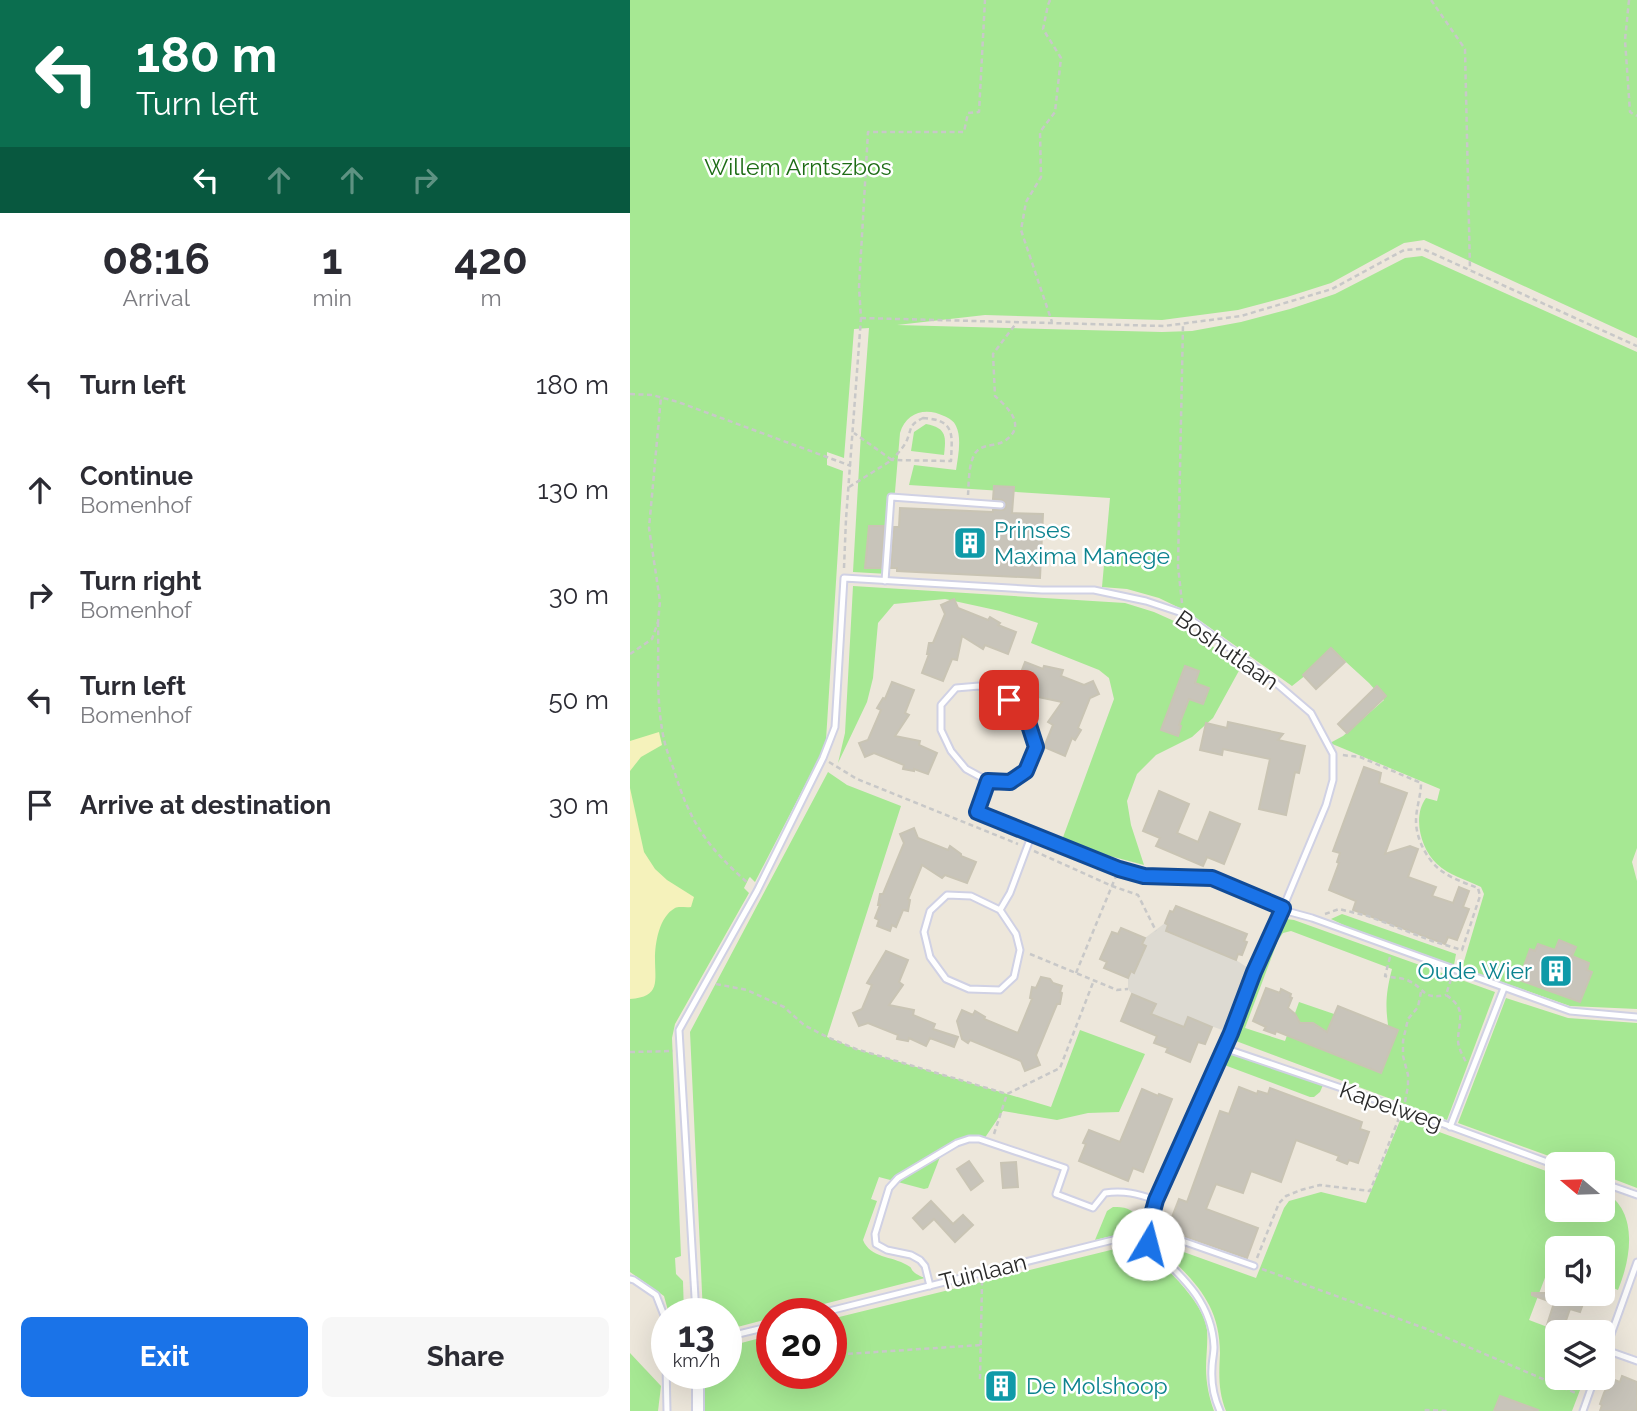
<!DOCTYPE html>
<html lang="en">
<head>
<meta charset="utf-8">
<style>
  :root { --surface:#fff; --page:#f7f7f7; --text:#2b2b33; --muted:#7c7c81; --accent:#1a73e8 }
  body { margin:0; font-family:Raleway,sans-serif; background:var(--page); color:var(--text); height:100vh; display:flex; flex-direction:column; font-size:26px; white-space:nowrap }
  * { box-sizing:border-box; margin:0 }
  p { font-size:23px; color:var(--muted) }
  .icon { flex:none; width:38px; height:38px; fill:none; stroke:currentColor; stroke-width:2; stroke-linecap:round; stroke-linejoin:round }
  .map { position:relative; flex:1; overflow:hidden }
  .drawer { display:flex; flex-direction:column; background:var(--surface); width:630px }
  .drawer>* { flex:none }
  .hud { background:#0b6e4f; color:#fff; overflow:hidden }
  .needle { width:46px; rotate:289deg }
  .tools { position:absolute; left:915px; top:1152px; display:grid; gap:14px }
  .tools a { display:grid; place-items:center; width:70px; height:70px; border-radius:10px; background:var(--surface); box-shadow:0 7px 28px #0002; font-size:35px }
  .speed { position:absolute; left:21px; top:1298px; display:flex; gap:14px; font-size:35px; font-weight:700; text-align:center }
  .speed>* { display:grid; place-content:center; width:91px; height:91px; border-radius:50%; background:var(--surface); box-shadow:0 7px 28px #0002; line-height:1 }
  .speed small { font-size:18px; font-weight:400 }
  .speed .limit { border:10px solid #d22; background:#fff; color:#111 }
  .pin { position:absolute; display:grid; place-items:center; width:60px; height:60px; color:#fff; margin:-30px; border-radius:14px; box-shadow:0 4px 10px #0006 }
  .me { position:absolute; width:77px; margin:-38px; rotate:8deg; stroke-linejoin:round; filter:drop-shadow(0 0 5px #0008) }
  .turn { display:flex; align-items:center; gap:24px; height:147px; padding:0 21px; font-size:32px }
  .turn .icon { width:91px; height:91px; stroke-width:2.5 }
  .turn b { display:block; font-size:49px; line-height:60px }
  .lanes { display:flex; align-items:center; height:66px; padding:0 21px; background:#0003; justify-content:center; gap:35px; direction:ltr }
  .lanes .off { opacity:.35 }
  .eta { display:flex; justify-content:space-evenly; align-items:center; height:119px; text-align:center }
  .eta b { font-size:42px; font-weight:700; line-height:49px }
  .action { display:flex; gap:14px; margin-top:auto; padding:14px 21px }
  .action a { flex:1; height:80px; border-radius:10px; background:var(--accent); color:#fff; font-size:28px; font-weight:700; line-height:80px; text-align:center }
  .action a+a { background:var(--page); color:var(--text) }
  ul { padding:0; list-style:none }
  li { display:flex; align-items:center; gap:21px; height:105px; padding:0 21px }
  li div { flex:1 }
  li b { display:block; font-size:26px }
  li em { font-style:normal }
  main { display:flex; flex:1; min-height:0 }
  .map>svg:first-child { display:block }
  .green { fill:#a6e893; fill-rule:evenodd }
  .sand { fill:#f5f2bb }
  .plaza { fill:#dddad2 }
  .building { fill:#c8c4ba; stroke:#c9c4b4; stroke-width:2 }
  .lines { fill:none; stroke-linecap:round; stroke-linejoin:round }
  .lane-casing { stroke:#d0d1e4; stroke-width:9 }
  .street-casing { stroke:#d0d1e4; stroke-width:14 }
  .path { stroke:#c8c8c8; stroke-width:2.5; stroke-dasharray:5 3.5; stroke-linecap:butt }
  .lane { stroke:#fff; stroke-width:5 }
  .street { stroke:#fff; stroke-width:10 }
  .route-casing { stroke:#114b97; stroke-width:18 }
  .route { stroke:#1a73e8; stroke-width:12 }
  .labels { text-anchor:middle; stroke-width:5; stroke-linejoin:round; paint-order:stroke }
  .park-label { font-size:23px; fill:#1d6c15; stroke:#fff }
  .culture-label { font-size:23px; fill:#0d838f; stroke:#fff; text-anchor:start }
  .street-label { font-size:23px; fill:#2a2a2a; stroke:#fff }
</style>
</head>
<body>
<main>
<section class="drawer">
<div class="hud">
<div class="turn"><svg class="icon" aria-label="left" viewBox="0 0 24 24"><path d="M17 20v-9H6M10 6l-5 5 5 5"/></svg><div><b>180 m</b>Turn left</div></div>
<div class="lanes"><svg class="icon" aria-label="left" viewBox="0 0 24 24"><path d="M17 20v-9H6M10 6l-5 5 5 5"/></svg><svg class="icon off" aria-label="ahead" viewBox="0 0 24 24"><path d="M12 20V5M6 11l6-6 6 6"/></svg><svg class="icon off" aria-label="ahead" viewBox="0 0 24 24"><path d="M12 20V5M6 11l6-6 6 6"/></svg><svg class="icon off" aria-label="right" viewBox="0 0 24 24"><path d="M7 20v-9h11M14 6l5 5-5 5"/></svg></div>
</div>
<div class="eta">
<div><b>08:16</b><p>Arrival</p></div>
<div><b>1</b><p>min</p></div>
<div><b>420</b><p>m</p></div>
</div>
<ul>
<li><svg class="icon" aria-label="left" viewBox="0 0 24 24"><path d="M17 20v-9H6M10 6l-5 5 5 5"/></svg><div><b>Turn left</b></div><em>180 m</em></li>
<li><svg class="icon" aria-label="ahead" viewBox="0 0 24 24"><path d="M12 20V5M6 11l6-6 6 6"/></svg><div><b>Continue</b><p>Bomenhof</p></div><em>130 m</em></li>
<li><svg class="icon" aria-label="right" viewBox="0 0 24 24"><path d="M7 20v-9h11M14 6l5 5-5 5"/></svg><div><b>Turn right</b><p>Bomenhof</p></div><em>30 m</em></li>
<li><svg class="icon" aria-label="left" viewBox="0 0 24 24"><path d="M17 20v-9H6M10 6l-5 5 5 5"/></svg><div><b>Turn left</b><p>Bomenhof</p></div><em>50 m</em></li>
<li><svg class="icon" aria-label="arrive" viewBox="0 0 24 24"><path d="M6 21V4h12l-3 4 3 4H6"/></svg><div><b>Arrive at destination</b></div><em>30 m</em></li>
</ul>
<div class="action"><a>Exit</a><a>Share</a></div>
</section>
<div class="map">
<svg width="1007" height="1411" viewBox="0 0 1007 1411">
  <rect width="100%" height="100%" fill="#ede7db"/>
  <g class="green">
    <path d="M0,0h1007v338l-213,-98 -20,3 -73,40 -44,14 -49,13 -76,10 -177,-5 -88,10 265,7 30,-1 49,-9 49,-13 45,-15 70,-36 17,-2 215,96v496l-5,14 5,19v128l-67,-3 -108,-38 22,-74 -3,-7c-14,-7 -33,-12 -44,-23 -16,-15 -25,-47 -11,-66l11,3 3,-12 -110,-46 13,-7 41,-36 -15,-17 -34,-31 -43,34 -104,-74 -29,-14 -32,-9 -25,-2 8,-89 -201,-13 5,-20 42,5c2,-13 6,-32 0,-44 -2,-5 -7,-8 -12,-10 -18,-9 -38,-4 -44,17l-12,141 -35,-2 8,-139 8,-105 -15,1 -10,129 -17,-6v13l16,6 -17,269 -7,18 -64,124 -5,-5 -1,1 -5,10 5,5 -74,131 -3,14 9,218 -6,2 1,16 7,7 1,33h-15l-5,-18 -34,-24z"/>
    <path d="M296,424c21,4 20,13 18,31l-33,-4 3,-19z"/>
    <polygon points="223,586 495,603 524,612 553,625 611,667 583,718 562,737 526,755 507,774 497,801 501,825 514,865 457,850 432,840 484,699 479,678 469,670 401,643 408,623 370,611 315,599 264,604 248,623 243,678 237,702 208,763 215,733"/>
    <path d="M198,772l19,13 54,21 -74,231 29,12 195,58 29,-77 65,24 -26,58 -31,1 -31,7 -54,-9 -21,31h-18l-24,15 -12,31 -4,1 -45,-12 -8,22 6,2 -14,39c7,18 29,16 44,25 7,4 2,3 8,8 1,1 9,5 10,5l-140,36h-13v4l-46,12v-16h-23l-13,-282z"/>
    <polygon points="712,914 826,954 824,965 718,927 701,919"/>
    <path d="M656,919l8,1 201,72 -48,128 -219,-82 40,-103 5,-7zM661,931l101,38c-7,27 -7,40 -2,68l-15,-9 -76,-26 -14,39 -40,-13 33,-88 5,-7z"/>
    <polygon points="876,998 938,1018 1007,1023 1007,1188 973,1175 973,1164 941,1164 828,1123"/>
    <polygon points="595,1049 693,1085 690,1092 684,1097 680,1097 589,1063"/>
    <path d="M771,1118l156,57 1,34h45v-18c34,18 30,62 15,99l-15,-6v-36h-45l-1,31 -11,-4 -17,45 29,11 2,-4 15,5h-17v45h27l-13,34h-346c-8,-20 -7,-37 -6,-58 0,-47 -24,-71 -56,-101l3,-6 89,32 28,-70 5,-7 32,-9 45,11z"/>
    <path d="M483,1207c11,0 19,1 25,11l-6,13 -37,9 12,-29z"/>
    <path d="M511,1245c21,19 63,56 66,85 1,13 -1,26 -1,38 0,15 3,29 8,43h-510v-37h22v-27l46,-12v39h59v-55l296,-73 8,15z"/>
    <polygon points="0,1353 31,1386 28,1411 0,1411"/>
  </g>
  <g class="sand">
    <polygon points="29,732 32,745 11,757 0,771 0,741"/>
    <path d="M0,788l14,64 11,17 12,11 27,17 -3,10c-5,1 -12,-1 -16,1 -16,9 -20,35 -20,51 0,22 6,38 -25,40z"/>
  </g>
  <polygon class="plaza" points="535,923 538,925 536,932 606,960 624,972 601,1033 558,1018 554,1027 521,1014 525,1004 502,994 498,989 498,978 501,971 504,973 515,938"/>
  <g class="building">
    <polygon points="364,486 384,487 382,513 413,514 410,578 267,571 267,568 261,568 264,527 269,527 270,508 363,512 363,510 373,510 376,507 376,503 372,500 363,499"/>
    <polygon points="239,526 254,526 251,568 235,568"/>
    <polygon points="324,599 328,608 358,620 360,617 370,623 368,625 386,632 378,654 355,645 353,649 332,636 327,660 322,659 313,681 292,673 299,654 297,654 299,643 303,643 315,614 311,605"/>
    <polygon points="701,648 715,662 686,689 673,675"/>
    <polygon points="395,662 413,669 414,666 433,670 431,676 454,685 463,681 469,694 460,698 448,728 451,730 445,740 442,738 435,756 414,747 423,725 418,722 432,702 408,697 409,692 387,683"/>
    <polygon points="555,666 569,671 565,683 579,688 573,704 559,699 549,725 551,726 548,736 531,730"/>
    <polygon points="262,682 284,690 275,713 279,715 265,736 290,741 289,745 307,753 298,774 284,769 284,771 273,769 274,765 244,753 235,757 229,743 238,740 251,710 247,708 253,698 255,699"/>
    <polygon points="747,686 756,696 717,733 708,724"/>
    <polygon points="598,722 653,734 648,740 675,746 669,773 665,772 656,815 629,809 640,759 593,749 592,755 570,750 576,723 597,728"/>
    <polygon points="734,767 751,773 749,783 777,793 755,854 780,846 788,849 778,877 806,887 802,896 823,903 829,887 839,891 833,907 839,909 827,940 818,937 815,944 723,910 726,901 699,890 709,863 707,862 710,853 703,851"/>
    <polygon points="529,791 559,804 547,833 568,842 580,812 610,824 594,864 577,857 573,866 526,846 530,838 513,831"/>
    <polygon points="284,828 288,838 318,850 320,846 331,854 331,856 346,862 337,883 315,875 312,878 292,865 278,899 280,900 278,911 273,910 266,927 262,925 260,931 247,926 249,920 245,918 250,905 248,905 250,894 253,894 274,843 270,834"/>
    <polygon points="546,906 617,934 614,941 617,942 612,955 608,954 606,960 536,931 538,925 535,923 540,911 543,912"/>
    <polygon points="491,928 515,938 512,944 516,946 504,973 501,971 498,978 474,968 477,962 470,959 482,932 488,934"/>
    <polygon points="929,940 946,947 942,956 959,963 957,970 962,972 950,1002 889,980 900,949 905,951 908,944 925,950"/>
    <polygon points="256,951 278,960 269,982 273,985 259,1005 284,1010 283,1015 305,1024 303,1029 328,1037 324,1047 300,1038 296,1046 279,1038 278,1041 267,1039 268,1035 238,1023 229,1026 223,1013 232,1009 242,985 237,983"/>
    <polygon points="411,977 420,979 423,983 432,986 430,992 432,993 430,1004 427,1004 406,1055 410,1065 395,1071 391,1061 340,1040 338,1043 332,1039 327,1021 332,1010 343,1015 345,1011 355,1017 354,1019 388,1033 402,999 400,998 402,987 406,988"/>
    <polygon points="636,988 650,993 651,989 661,994 660,997 662,998 658,1008 665,1014 670,1023 683,1023 697,1032 708,1006 768,1030 751,1073 646,1031 645,1034 634,1030 636,1027 623,1021"/>
    <polygon points="502,994 526,1004 521,1014 554,1027 558,1017 582,1027 575,1044 568,1042 560,1062 536,1052 538,1048 524,1043 527,1036 491,1021"/>
    <polygon points="609,1087 627,1094 628,1091 638,1094 640,1088 732,1122 730,1129 739,1132 728,1163 719,1160 717,1164 707,1160 709,1156 666,1140 651,1182 621,1171 613,1193 586,1184 576,1209 628,1228 617,1258 531,1228 536,1215 542,1217 549,1199 557,1202 590,1111 599,1114"/>
    <polygon points="512,1089 528,1096 529,1094 542,1099 513,1172 503,1168 498,1181 449,1161 456,1144 453,1143 459,1130 490,1142"/>
    <polygon points="339,1161 353,1181 341,1190 327,1169"/>
    <polygon points="386,1162 388,1187 373,1188 371,1163"/>
    <polygon points="301,1201 323,1224 333,1215 343,1225 325,1242 304,1219 293,1229 283,1218"/>
    <polygon points="926,1270 928,1270 928,1293 957,1293 950,1312 940,1309 932,1332 916,1328 924,1303 902,1295 902,1293 918,1293"/>
    <circle cx="368" cy="1386" r="13"/>
    <polygon points="992,1376 1007,1382 1007,1411 970,1411 972,1405 970,1404 974,1393 976,1389 978,1390 982,1379 990,1382"/>
    <polygon points="870,1396 908,1410 907,1411 864,1411"/>
  </g>
  <g class="lines">
    <defs>
      <g id="lane">
        <polyline points="255,581 261,497 371,505"/>
        <polyline points="358,781 336,769 321,751 311,730 311,705 326,688 349,686 379,700 398,722 406,747 396,771 380,782 358,781 347,812 489,869 514,876 582,878 660,912 682,918 940,1011 1007,1017"/>
        <polyline points="370,910 341,896 317,895 300,911 294,932 300,957 316,979 339,989 370,990 384,977 390,950 386,934 370,910 380,893 402,834"/>
        <polyline points="594,1048 773,1109 928,1166"/>
        <polyline points="820,1127 874,988"/>
        <polyline points="973,1183 1007,1195"/>
        <polyline points="518,1229 624,1266"/>
        <polyline points="0,1279 4,1280 26,1295 35,1318 37,1411"/>
        <path d="M300,1286l-5,-20 -5,-6 -9,-5 -24,-5 -11,-6 -1,-10 14,-46 9,-10 59,-35 12,-4h10l86,29 -9,26 37,14 12,-15c19,-3 33,1 51,7"/>
        <path d="M66,1314l-17,-284 78,-139 66,-133 12,-31 9,-149 198,12h52l52,11 36,12 87,64 42,36 22,41v26l-7,25 -43,103 -29,64 -23,61 -75,167 -8,29v15c31,30 64,56 66,103 0,7 -2,14 -2,21 -1,15 2,30 8,43"/>
        <polyline points="187,1314 491,1238 518,1244"/>
        <polyline points="96,1337 142,1326"/>
        <polyline points="976,1350 1007,1361"/>
        <polyline points="973,1357 1007,1262"/>
        <polyline points="953,1411 965,1377"/>
      </g>
      <polyline id="street" points="68,1374 68,1411"/>
    </defs>
    <use href="#lane" class="lane-casing"/>
    <use href="#street" class="street-casing"/>
    <g class="path">
      <polyline points="420,0 418,5 413,29 431,58 425,112 410,132 411,177 396,202 391,230 422,322"/>
      <polyline points="801,0 835,49 840,270"/>
      <polyline points="999,0 995,40 1000,112 1007,116"/>
      <polyline points="231,318 534,326 611,316 702,289 774,250 793,249 1007,346"/>
      <polyline points="0,394 22,395 48,402 221,466"/>
      <path d="M293,418c33,2 29,17 28,43l-59,-1c5,-6 12,-13 15,-20 5,-13 2,-15 16,-22z"/>
      <polyline points="219,487 262,460 224,433"/>
      <path d="M338,495c1,-12 0,-32 8,-43 8,-9 20,-5 30,-12 21,-15 1,-33 -11,-44l-2,-42 24,-32"/>
      <polyline points="214,568 216,519 231,318 229,287 238,132 334,132 338,113 349,112 355,0"/>
      <polyline points="552,603 548,566 553,324"/>
      <path d="M28,622c1,35 -2,72 4,107 2,14 7,28 12,41 16,53 34,78 75,114"/>
      <polyline points="0,654 22,639 28,622 30,601 19,528 31,397"/>
      <polyline points="199,762 227,779 388,844"/>
      <polyline points="404,851 482,886 508,895 526,931"/>
      <path d="M695,914l14,-5 29,7 64,25 30,9 18,-54 -2,-8c-13,-5 -28,-10 -39,-19 -13,-11 -23,-31 -23,-48 0,-13 5,-25 5,-38l-61,-26 -18,-2"/>
      <polyline points="400,954 487,990 498,989"/>
      <path d="M760,957l-5,19c7,2 16,1 24,5 17,8 13,19 37,14"/>
      <polyline points="446,973 486,876"/>
      <path d="M821,979l-5,16c21,14 13,24 12,45 0,8 5,16 8,22"/>
      <polyline points="86,984 117,990 154,1007 174,1025 197,1037 226,1049 377,1094 430,1068 464,980"/>
      <polyline points="0,1052 43,1051"/>
      <polyline points="775,1102 778,1086 778,1075 773,1056 773,1041 778,1019 788,1007 791,992"/>
      <polyline points="364,1134 377,1094"/>
      <polyline points="627,1258 649,1203 656,1196 671,1190 690,1185 740,1191 769,1118"/>
      <polyline points="632,1269 794,1328 948,1394"/>
      <polyline points="201,1355 351,1345"/>
      <polyline points="350,1379 352,1283"/>
      <polyline points="795,1411 796,1410 819,1411"/>
    </g>
    <use href="#lane" class="lane"/>
    <use href="#street" class="street"/>
  </g>
  <g class="lines">
    <defs>
      <polyline id="route" points="379,700 398,722 406,747 396,771 380,782 358,781 347,812 489,869 514,876 582,878 653,908 624,972 601,1033 526,1200 518,1229 518,1244"/>
    </defs>
    <use href="#route" class="route-casing"/>
    <use href="#route" class="route"/>
  </g>
  <defs>
    <symbol id="building-square" viewBox="-11 -11 22 22"><rect x="-9" y="-9" width="18" height="18" rx="4" fill="#0f9aa8" stroke="#fff"/><path d="M-4-6H4V6H1V3H-1V6H-4ZM-2.5-4.3h1.7v1.8h-1.7ZM.8-4.3h1.7v1.8H.8ZM-2.5-1h1.7V.8h-1.7ZM.8-1h1.7V.8H.8Z" fill="#fff"/></symbol>
  </defs>
  <g fill-rule="evenodd">
    <use href="#building-square" x="321" y="524" width="38" height="38"/>
    <use href="#building-square" x="907" y="952" width="38" height="38"/>
    <use href="#building-square" x="352" y="1367" width="38" height="38"/>
  </g>
  <g class="labels">
    <g class="park-label">
      <text x="168" y="175">Willem Arntszbos</text>
    </g>
    <g class="culture-label">
      <text x="364" y="538">Prinses<tspan x="364" dy="26">Maxima Manege</tspan></text>
      <text x="902" y="979" text-anchor="end">Oude Wier</text>
      <text x="396" y="1394">De Molshoop</text>
    </g>
    <g class="street-label">
      <text transform="translate(597 650) rotate(35)" y="8">Boshutlaan</text>
      <text transform="translate(761 1106) rotate(19)" y="8">Kapelweg</text>
      <text transform="translate(353 1272) rotate(-14)" y="8">Tuinlaan</text>
    </g>
  </g>
</svg>
<div class="tools">
<a><svg class="needle" viewBox="-14 -14 28 28"><path d="M0-13l5 13h-10z" fill="#e53935"/><path d="M0 13l5-13h-10z" fill="#7c7c81"/></svg></a>
<a><svg class="icon" aria-label="sound" viewBox="0 0 24 24"><path d="M4 9h4l5-4v14l-5-4H4zM17 9q2 3 0 6"/></svg></a>
<a><svg class="icon" aria-label="layers" viewBox="0 0 24 24"><path d="M12 4l9 5-9 5-9-5zM3 14l9 5 9-5"/></svg></a>
</div>
<div class="speed"><div>13<small>km/h</small></div><div class="limit">20</div></div>
<div class="pin" style="left:379px;top:700px;background:#d93025"><svg class="icon" aria-label="arrive" viewBox="0 0 24 24"><path d="M6 21V4h12l-3 4 3 4H6"/></svg></div>
<svg class="me" style="left:518px;top:1244px" viewBox="-20 -20 40 40"><circle r="19" fill="#fff"/><path d="M0-13L10 11 0 6-10 11z" fill="#1a73e8"/></svg>
</div>
</main>
</body>
</html>
